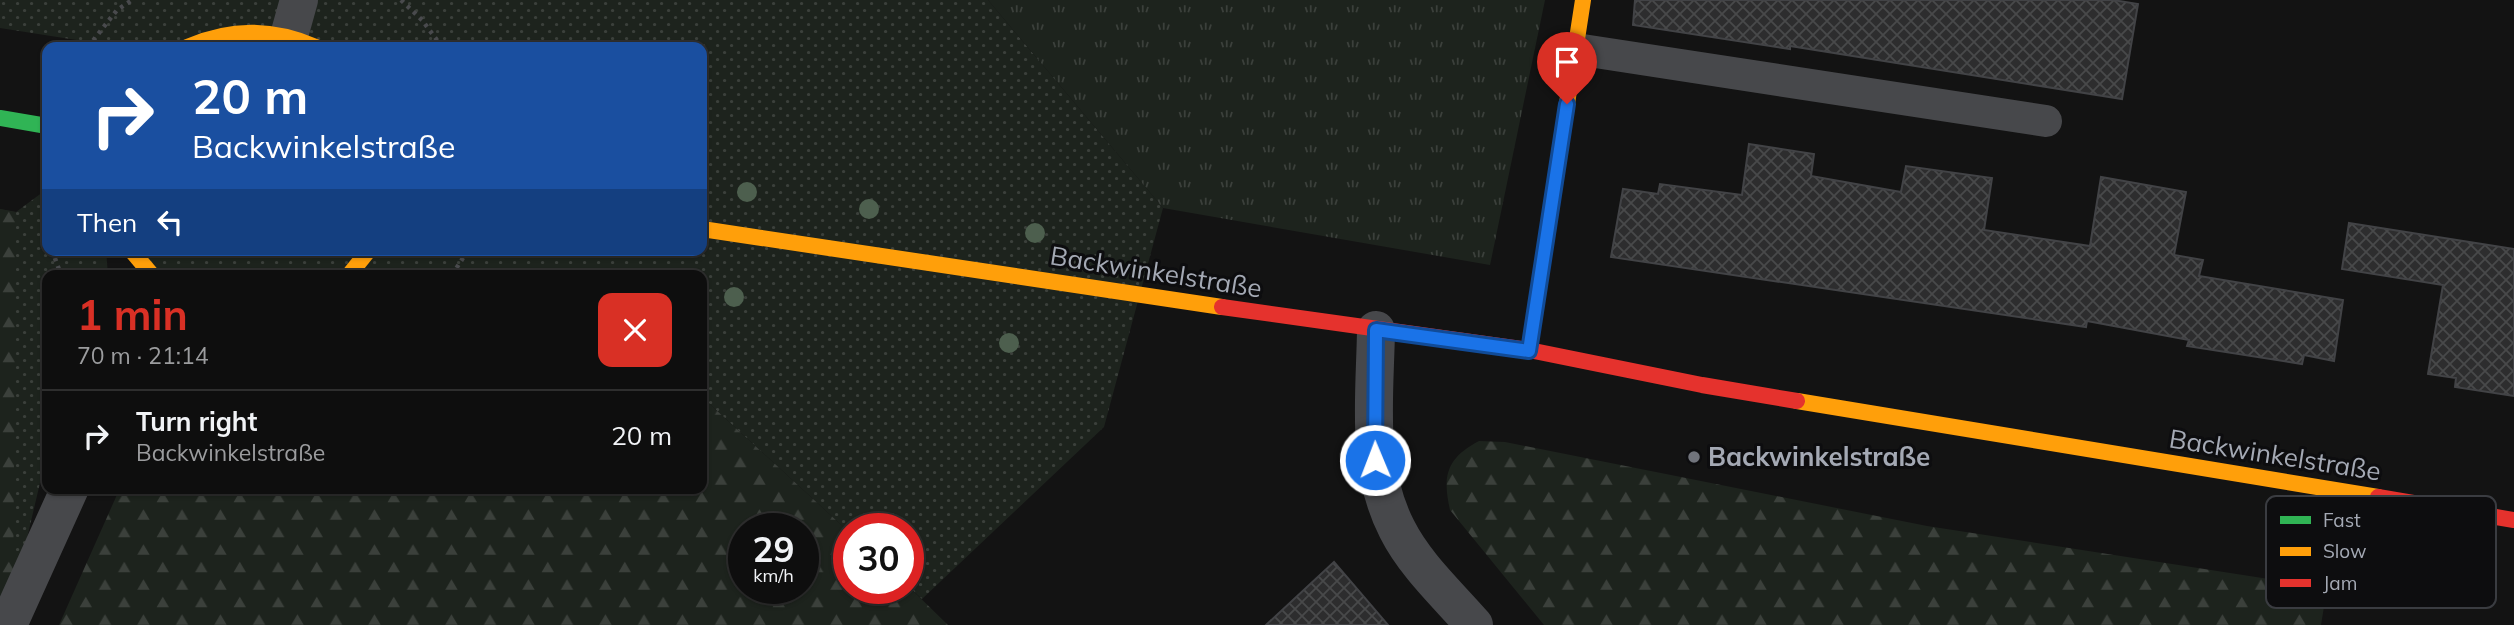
<!DOCTYPE html>
<html lang="en">
<head>
<meta charset="utf-8">
<style>
  :root { --surface:#0e0e0e; --page:#171717; --text:#f1f3f6; --muted:#9b9c9e; --line:#2e2e2e; --accent:#d93025 }
  body { margin:0; font-family:Mulish,sans-serif; background:var(--page); color:var(--text); height:100vh; display:flex; flex-direction:column; font-size:26px; white-space:nowrap }
  * { box-sizing:border-box; margin:0 }
  p { font-size:23px; color:var(--muted) }
  .icon { flex:none; width:38px; height:38px; fill:none; stroke:currentColor; stroke-width:2; stroke-linecap:round; stroke-linejoin:round }
  .map { position:relative; flex:1; overflow:hidden }
  .drawer { position:absolute; left:42px; top:270px; width:665px; height:224px; display:flex; flex-direction:column; background:var(--surface); border-radius:14px; box-shadow:0 2px 5px #0004,0 0 0 2px var(--line) }
  .drawer>* { flex:none }
  .guide { position:absolute; left:42px; top:42px; width:665px; height:214px; border-radius:14px; box-shadow:0 2px 5px #0004,0 0 0 2px var(--line); background:#1a4fa0; color:#fff; overflow:hidden }
  .speed { position:absolute; left:728px; top:513px; display:flex; gap:14px; font-size:35px; font-weight:700; text-align:center }
  .speed>* { display:grid; place-content:center; width:91px; height:91px; border-radius:50%; background:var(--surface); box-shadow:0 2px 5px #0004,0 0 0 2px var(--line); line-height:1 }
  .speed small { font-size:18px; font-weight:400 }
  .speed .limit { border:10px solid #d22; background:#fff; color:#111 }
  .pin { position:absolute; display:grid; place-items:center; width:60px; height:60px; color:#fff; margin:-72px -30px; border-radius:50% 50% 50% 0; rotate:-45deg; box-shadow:0 0 7px #0007 }
  .pin .icon { rotate:45deg }
  .me { position:absolute; width:77px; margin:-38px; rotate:359deg; stroke-linejoin:round; filter:drop-shadow(0 0 5px #0008) }
  .turn { display:flex; align-items:center; gap:24px; height:147px; padding:0 35px; font-size:32px }
  .turn .icon { width:91px; height:91px; stroke-width:2.5 }
  .turn b { display:block; font-size:49px; line-height:60px }
  .then { display:flex; align-items:center; height:66px; padding:0 35px; background:#0003; gap:14px; font-size:26px }
  .round { display:grid; place-items:center; flex:none; width:74px; height:74px; border-radius:14px; background:var(--page) }
  .head { display:flex; align-items:center; justify-content:space-between; height:119px; padding:0 35px }
  h1 { font-size:42px; font-weight:700; line-height:52px; color:var(--accent) }
  ul { padding:0; list-style:none }
  li { display:flex; align-items:center; gap:21px; height:91px; padding:0 35px; border-top:2px solid var(--line) }
  li div { flex:1 }
  li b { display:block; font-size:26px }
  li em { font-style:normal }
  .map>svg:first-child { display:block }
  .grass { fill:url(#grass-dots) }
  .forest { fill:url(#forest-firs); fill-rule:evenodd }
  .park { fill:url(#park-tufts) }
  .building { fill:url(#building-cross-hatch); stroke:#424346; stroke-width:2 }
  .lines { fill:none; stroke-linecap:round; stroke-linejoin:round }
  .path { stroke:#494a4d; stroke-width:4.5; stroke-dasharray:3.5 5; stroke-linecap:butt }
  .lane { stroke:#47484b; stroke-width:32 }
  .street { stroke:#47484b; stroke-width:38 }
  .fast { stroke:#30b455; stroke-width:16 }
  .slow { stroke:#ff9f0a; stroke-width:16 }
  .jam { stroke:#e5322d; stroke-width:16 }
  .tree { fill:#4d5f4e }
  .route-casing { stroke:#114b97; stroke-width:18 }
  .route { stroke:#1a73e8; stroke-width:12 }
  .poi-dot { fill:#71747c; stroke:#0d0d0f; stroke-width:2.5 }
  .labels { text-anchor:middle; stroke-width:6; stroke-linejoin:round; paint-order:stroke }
  .street-label { font-size:26px; fill:#a4a9b4; stroke:#0d0d0f }
  .poi-label { font-size:26px; font-weight:bold; fill:#a4a9b4; stroke:#0d0d0f; text-anchor:start }
  .key { fill:#0d0d0f; stroke:#3a3c41; stroke-width:2 }
  .key-label { font-size:19px; fill:#a4a9b4 }
</style>
</head>
<body>
<div class="map">
<svg width="2514" height="625" viewBox="0 0 2514 625">
  <defs>
    <pattern id="grass-dots" width="8" height="8" patternUnits="userSpaceOnUse" patternTransform="scale(1.75)"><rect width="8" height="8" fill="#1d231d"/><path d="M2 2h.1M6 6h.1" fill="none" stroke="#3b403b" stroke-width="1.8" stroke-linecap="round"/></pattern>
    <pattern id="forest-firs" width="22" height="20" patternUnits="userSpaceOnUse" patternTransform="scale(1.75)"><rect width="22" height="20" fill="#1d231d"/><path d="M5 1l3.5 6h-7zM16 11l3.5 6h-7z" fill="#3b403b"/></pattern>
    <pattern id="park-tufts" width="24" height="20" patternUnits="userSpaceOnUse" patternTransform="scale(1.75)"><rect width="24" height="20" fill="#1d231d"/><path d="M3 7l-1-3M5 7V3M7 7l1-3M15 17l-1-3M17 17v-4M19 17l1-3" fill="none" stroke="#3b403b"/></pattern>
    <pattern id="building-cross-hatch" width="8" height="8" patternUnits="userSpaceOnUse" patternTransform="scale(1.75)"><rect width="8" height="8" fill="#2d2d2e"/><path d="M0 0l8 8M0 8l8-8" fill="none" stroke="#48494a"/></pattern>
  </defs>
  <rect width="100%" height="100%" fill="#131313"/>
  <g class="grass">
    <polygon points="0,0 988,0 1163,208 1104,427 922,599 908,586 908,528 849,528 849,532 702,397 702,275 154,275 135,250 702,250 702,47 103,47 102,44 0,28"/>
    <polygon points="47,189 47,250 106,250 108,275 47,275 47,453 13,598 0,209 16,212"/>
  </g>
  <g class="forest">
    <polygon points="0,209 16,212 13,598 0,625"/>
    <path d="M702,397l147,135v56l59,-2 40,39h-889l61,-137h582zM744,528h59v60h-59z"/>
    <path d="M1479,441l26,1 422,84 400,62 -6,37h-777l-94,-115c-8,-35 -3,-52 29,-69z"/>
  </g>
  <polygon class="park" points="988,0 1545,0 1490,265 1163,208"/>
  <g class="building">
    <polygon points="1635,0 2113,0 2138,4 2122,99 1790,46 1790,49 1633,25"/>
    <polygon points="1749,144 1814,154 1811,176 1901,192 1906,166 1992,178 1984,230 2090,246 2101,177 2186,192 2174,255 2203,260 2199,276 2343,300 2334,361 2304,355 2302,364 2187,346 2189,340 2087,321 2086,327 1611,257 1623,189 1658,194 1660,184 1742,195"/>
    <polygon points="2349,223 2514,249 2514,396 2455,387 2456,378 2428,374 2443,285 2342,269"/>
    <polygon points="1334,562 1388,625 1266,625"/>
  </g>
  <g class="lines">
    <g class="path">
      <polyline points="401,0 422,20 442,47"/>
      <polyline points="88,47 117,10 132,0"/>
      <polyline points="47,229 47,238"/>
      <polyline points="52,250 61,275"/>
      <polyline points="452,275 468,250"/>
    </g>
    <polyline class="lane" points="1576,49 2046,121"/>
    <g class="street">
      <polyline points="289,36 299,0"/>
      <path d="M1376,330c-1,67 -11,137 21,199 18,36 51,66 77,96"/>
      <polyline points="8,625 70,488"/>
    </g>
    <polyline class="fast" points="0,118 47,126"/>
    <g class="slow">
      <path d="M187,47c44,-19 85,-19 129,0"/>
      <polyline points="702,229 1222,307"/>
      <polyline points="131,250 152,275"/>
      <polyline points="349,275 369,250"/>
      <polyline points="1529,350 1583,0"/>
      <polyline points="1797,401 2378,497"/>
    </g>
    <g class="jam">
      <polyline points="1222,307 1529,350 1702,385 1797,401"/>
      <polyline points="2378,497 2514,520"/>
    </g>
  </g>
  <g class="tree">
    <circle cx="747" cy="192" r="10"/>
    <circle cx="869" cy="209" r="10"/>
    <circle cx="1035" cy="233" r="10"/>
    <circle cx="734" cy="297" r="10"/>
    <circle cx="1009" cy="343" r="10"/>
  </g>
  <g class="lines">
    <defs>
      <polyline id="route" points="1375,460 1376,330 1529,351 1567,104"/>
    </defs>
    <use href="#route" class="route-casing"/>
    <use href="#route" class="route"/>
  </g>
  <circle class="poi-dot" cx="1694" cy="457" r="7"/>
  <g class="labels">
    <g class="street-label">
      <text transform="translate(1156 272) rotate(9)" y="9">Backwinkelstraße</text>
      <text transform="translate(2275 455) rotate(9)" y="9">Backwinkelstraße</text>
    </g>
    <g class="poi-label">
      <text x="1708" y="466">Backwinkelstraße</text>
    </g>
  </g>
  <rect x="2266" y="496" width="230" height="112" rx="10" class="key"/>
  <rect x="2280" y="516" width="31" height="8" fill="#30b455"/>
  <rect x="2280" y="547" width="31" height="9" fill="#ff9f0a"/>
  <rect x="2280" y="579" width="31" height="8" fill="#e5322d"/>
  <g class="key-label">
    <text x="2323" y="527">Fast</text>
    <text x="2323" y="558">Slow</text>
    <text x="2323" y="590">Jam</text>
  </g>
</svg>
<div class="speed"><div>29<small>km/h</small></div><div class="limit">30</div></div>
<div class="pin" style="left:1567px;top:104px;background:#d93025"><svg class="icon" aria-label="arrive" viewBox="0 0 24 24"><path d="M6 21V4h12l-3 4 3 4H6"/></svg></div>
<svg class="me" style="left:1375px;top:460px" viewBox="-20 -20 40 40"><circle r="17" fill="#1a73e8" stroke="#fff" stroke-width="3"/><path d="M0-11L8 9 0 5-8 9z" fill="#fff"/></svg>
<div class="guide">
<div class="turn"><svg class="icon" aria-label="right" viewBox="0 0 24 24"><path d="M7 20v-9h11M14 6l5 5-5 5"/></svg><div><b>20 m</b>Backwinkelstraße</div></div>
<div class="then">Then<svg class="icon" aria-label="left" viewBox="0 0 24 24"><path d="M17 20v-9H6M10 6l-5 5 5 5"/></svg></div>
</div>
<section class="drawer">
<div class="head"><div><h1>1 min</h1><p>70 m · 21:14</p></div><a class="round" style="background:#d93025;color:#fff"><svg class="icon" aria-label="close" viewBox="0 0 24 24"><path d="M6 6l12 12M18 6L6 18"/></svg></a></div>
<ul>
<li><svg class="icon" aria-label="right" viewBox="0 0 24 24"><path d="M7 20v-9h11M14 6l5 5-5 5"/></svg><div><b>Turn right</b><p>Backwinkelstraße</p></div><em>20 m</em></li>
</ul>
</section>
</div>
</body>
</html>
